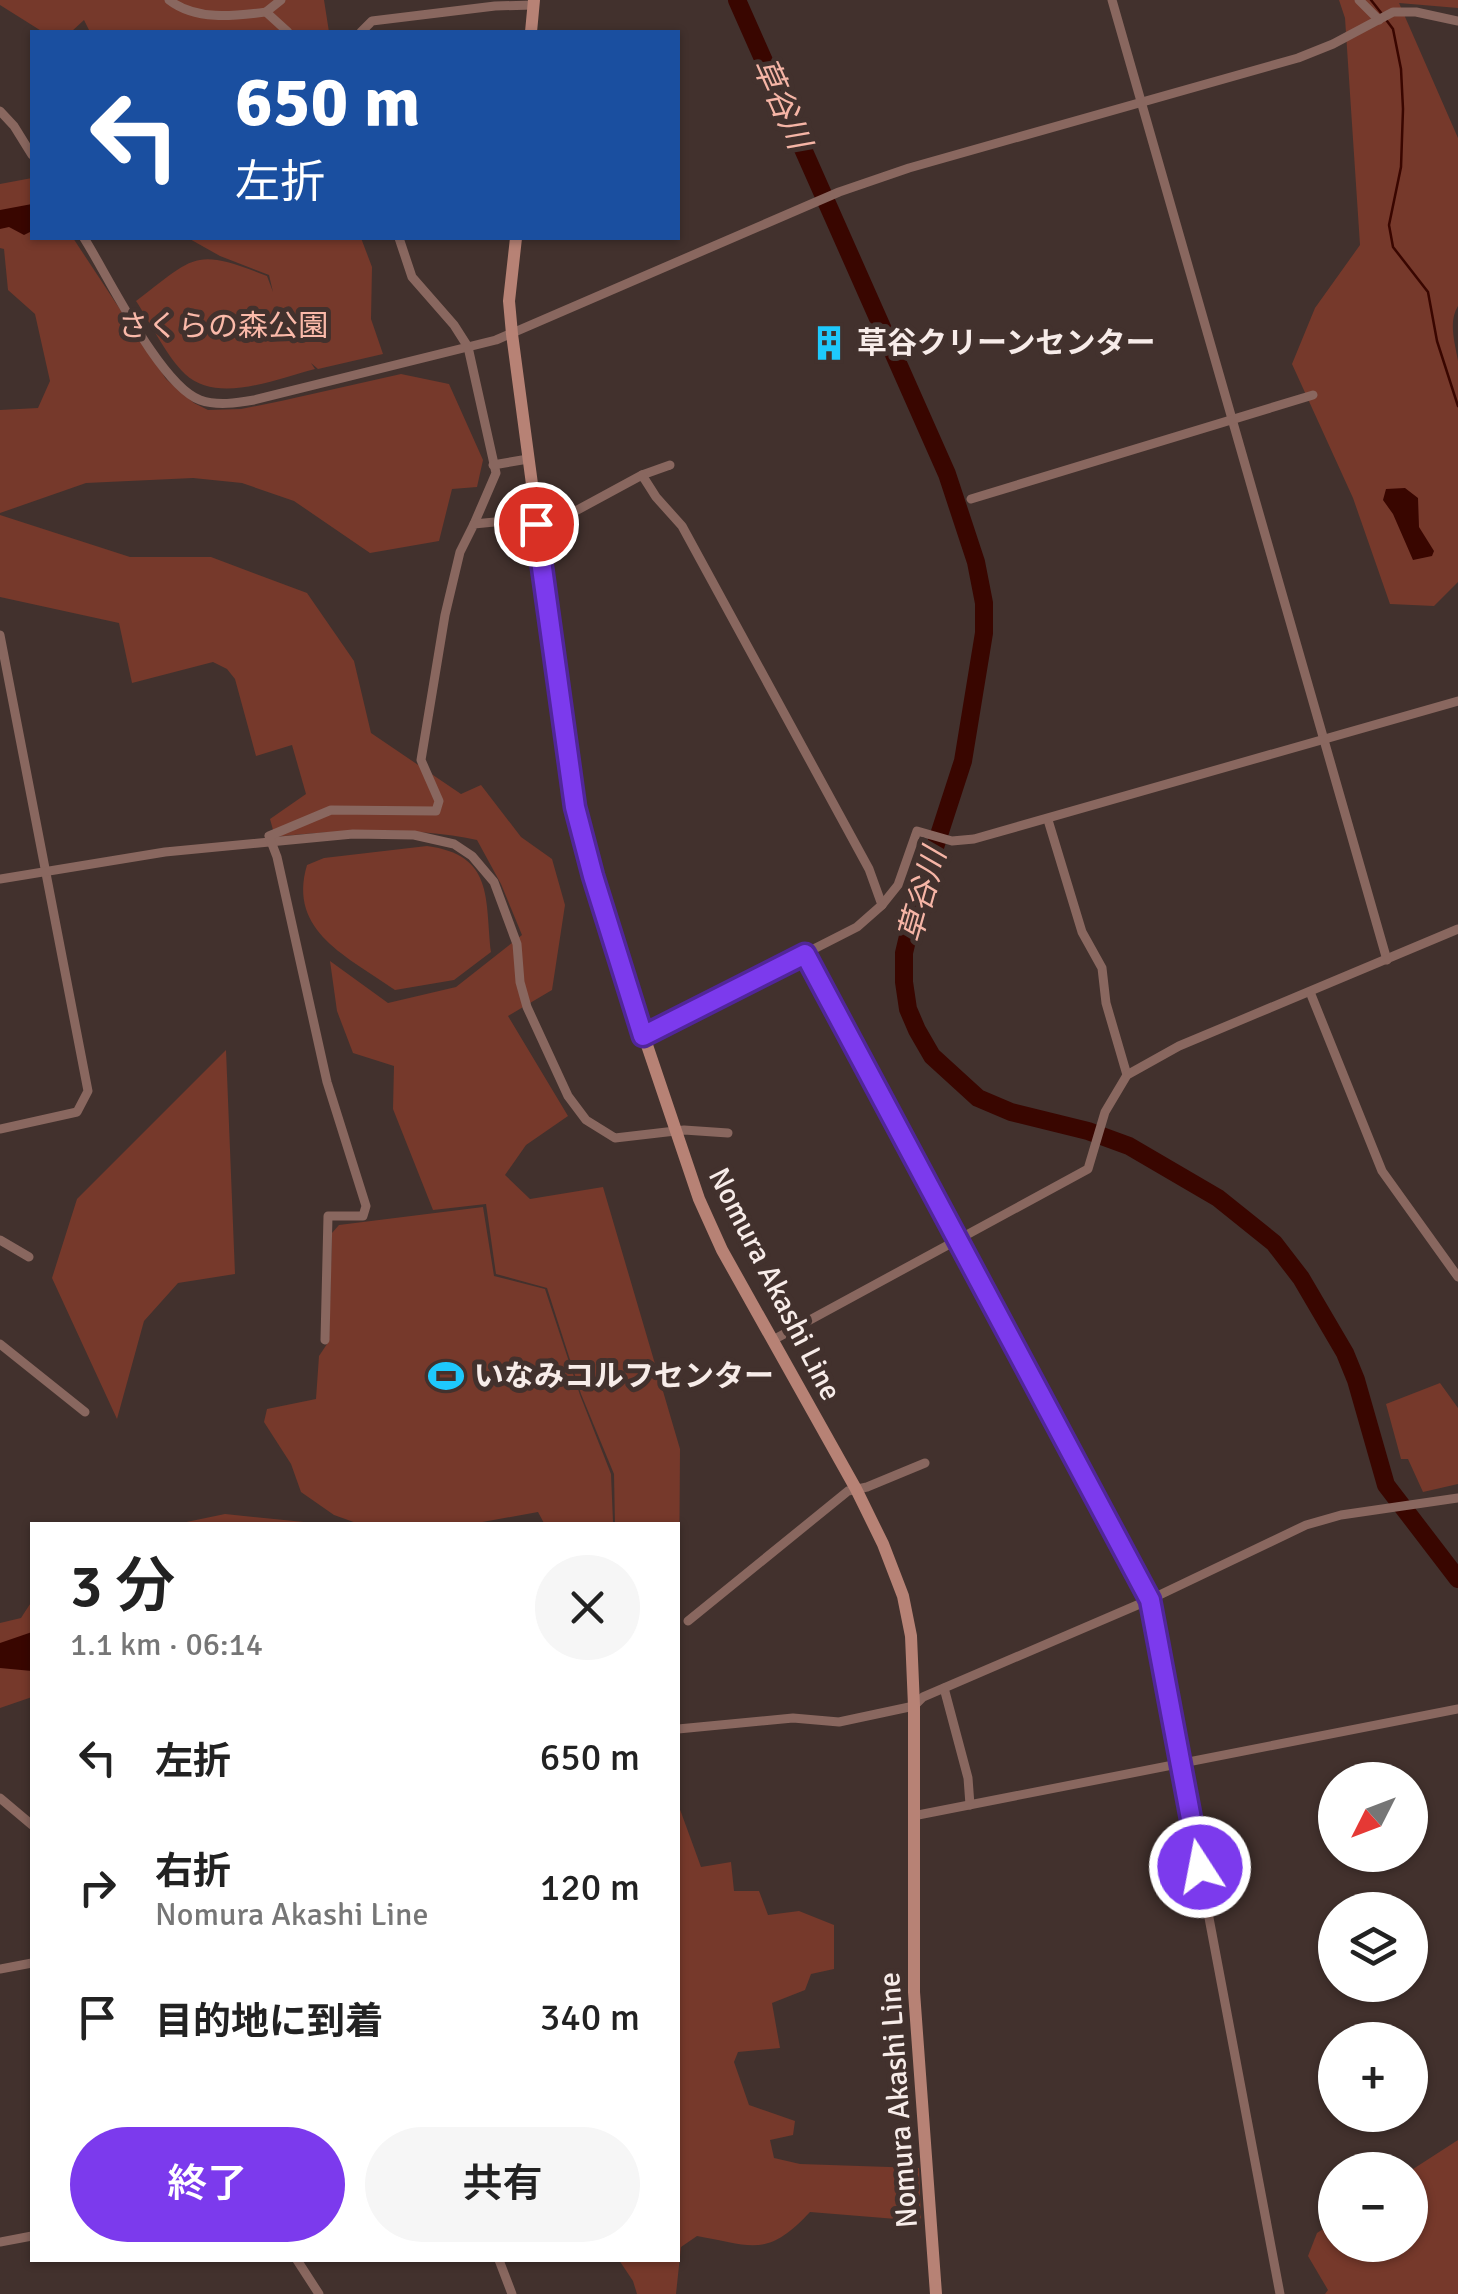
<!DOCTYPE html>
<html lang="ja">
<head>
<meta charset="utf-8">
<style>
  :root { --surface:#fff; --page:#f6f6f6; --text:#222; --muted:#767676; --accent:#7c3aed }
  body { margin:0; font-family:Signika,"Noto Sans JP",sans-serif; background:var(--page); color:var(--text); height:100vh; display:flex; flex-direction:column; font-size:38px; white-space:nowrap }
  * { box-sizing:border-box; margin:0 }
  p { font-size:32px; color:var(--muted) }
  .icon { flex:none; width:55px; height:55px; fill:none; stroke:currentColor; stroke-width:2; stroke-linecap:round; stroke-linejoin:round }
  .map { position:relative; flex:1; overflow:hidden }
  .drawer { position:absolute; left:30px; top:1522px; width:650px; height:740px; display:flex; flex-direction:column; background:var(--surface); border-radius:0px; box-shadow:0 2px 8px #0004 }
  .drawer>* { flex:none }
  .top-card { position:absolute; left:30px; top:30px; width:650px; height:210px; border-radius:0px; box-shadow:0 2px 8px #0004; background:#1a4fa0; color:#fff; overflow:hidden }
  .needle { width:65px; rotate:228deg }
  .buttons { position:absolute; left:1318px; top:1762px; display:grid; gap:20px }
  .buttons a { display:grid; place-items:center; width:110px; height:110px; border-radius:50%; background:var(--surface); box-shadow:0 2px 8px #0004; font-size:50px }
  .pin { position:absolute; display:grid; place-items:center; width:85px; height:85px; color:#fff; margin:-42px; border:5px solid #fff; border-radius:50%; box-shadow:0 2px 10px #0007 }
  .me { position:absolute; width:110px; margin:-55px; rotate:349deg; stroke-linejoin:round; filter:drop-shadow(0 0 8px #0008) }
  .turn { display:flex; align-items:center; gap:35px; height:210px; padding:0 40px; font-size:45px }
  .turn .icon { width:130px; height:130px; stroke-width:2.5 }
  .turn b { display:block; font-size:70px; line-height:85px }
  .round { display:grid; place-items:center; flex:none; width:105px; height:105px; border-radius:52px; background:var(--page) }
  .headline { display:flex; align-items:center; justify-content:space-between; height:170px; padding:0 40px }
  h1 { font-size:60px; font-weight:600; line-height:75px }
  .action { display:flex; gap:20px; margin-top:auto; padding:20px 40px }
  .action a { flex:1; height:115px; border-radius:60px; background:var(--accent); color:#fff; font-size:40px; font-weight:600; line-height:115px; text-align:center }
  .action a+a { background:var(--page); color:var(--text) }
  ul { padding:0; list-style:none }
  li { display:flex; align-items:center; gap:30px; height:130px; padding:0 40px }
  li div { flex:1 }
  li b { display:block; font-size:38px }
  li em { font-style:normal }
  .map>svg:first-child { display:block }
  .green { fill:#76392b }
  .water { fill:#390600 }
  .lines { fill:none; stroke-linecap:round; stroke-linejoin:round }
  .stream { stroke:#390600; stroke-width:2.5 }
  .river { stroke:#390600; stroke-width:18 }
  .minor { stroke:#89675f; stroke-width:9 }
  .secondary { stroke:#b78275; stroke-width:12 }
  .route-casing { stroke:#51269a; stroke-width:25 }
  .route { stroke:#7c3aed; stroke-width:18 }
  .labels { text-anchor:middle; stroke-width:10; stroke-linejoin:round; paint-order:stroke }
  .park-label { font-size:30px; fill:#fab9a9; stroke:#42312d }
  .poi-label { font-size:30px; font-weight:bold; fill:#f7ece9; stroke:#42312d; text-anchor:start }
  .street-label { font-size:30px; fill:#f7ece9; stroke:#42312d }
  .water-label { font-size:32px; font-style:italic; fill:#f6b5a6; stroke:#42312d }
</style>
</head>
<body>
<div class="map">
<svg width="1458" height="2294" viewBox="0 0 1458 2294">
  <rect width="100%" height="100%" fill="#42312d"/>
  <g class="green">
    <polygon points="0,0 324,0 329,32 90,32 84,20 71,32 43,32 0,5"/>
    <path d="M1339,0h119v8l-59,-5 59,135v168c-10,16 -3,37 0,55v221l-24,24 -44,-2 -37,-106 -61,-134 23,-56 45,-63 -15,-227z"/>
    <polygon points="32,178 32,238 73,238 166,379 194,403 208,410 241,409 281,401 401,374 449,384 483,460 477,487 452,489 439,541 370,553 294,501 242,483 193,478 86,483 0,513 0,410 38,408 50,381 35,314 8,290 4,249 0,248 0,184"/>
    <path d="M188,238h173l11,29 -1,52 12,35 -65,15 -7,-6 4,6c-37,9 -97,36 -130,5 -18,-17 -35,-52 -49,-73 60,-45 57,-54 131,-25l6,16 -4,-17 -49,-19z"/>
    <path d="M0,515l130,42h81l96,36 47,68 17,72 90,61 20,-9 40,52 31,22 13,46 -13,85 -44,26 60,100 -42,29 -21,30 25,24 73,-12 77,262 -1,147 -1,-71h-63l-1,-51 -33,-80 -34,-106 -51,-14 -10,-70 -53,6 -40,-101 1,-43 -41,-13 -16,-42 -7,-50 58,42 68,-16 66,-52 -21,-51 -24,-44c-68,-14 -133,-10 -202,-3l-5,-18 36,-25 -14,-49 -36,11 -21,-77 -8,-10 -14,-7 -81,21 -13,-60 -119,-26z"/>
    <path d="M427,846c67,9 58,52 64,106l-37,28 -59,10c-46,-33 -108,-58 -88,-125l17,-7z"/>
    <polygon points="226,1050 235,1274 178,1283 144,1321 117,1419 52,1278 77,1199"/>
    <polygon points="483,1207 494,1276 545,1289 580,1395 611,1474 613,1522 545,1525 538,1512 466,1525 362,1525 334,1515 301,1492 291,1464 264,1422 267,1409 316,1399 319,1356 329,1341 332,1233 339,1225"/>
    <polygon points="1440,1383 1458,1408 1458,1484 1423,1492 1408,1459 1401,1459 1386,1404"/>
    <polygon points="225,1514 334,1525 172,1525"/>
    <polygon points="32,1601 32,1697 0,1708 0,1623 21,1618"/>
    <path d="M678,1804l23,63 30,-5 3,29h25l9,24 31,-4 35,14v44l-23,5 -6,16 -33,13 8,45 -42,4 -4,10 15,43 46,16 -2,14 -23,5 4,18 26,6 119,4 2,53 -111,-9c-43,46 -57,34 -113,24l-16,11 -5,47h-39l-4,-13 -14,-21h59z"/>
    <polygon points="1458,2140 1458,2294 1325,2294 1328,2290 1308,2256 1317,2233 1335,2221 1335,2245 1410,2245 1410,2171"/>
  </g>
  <g class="water">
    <polygon points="32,204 32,231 24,235 9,227 0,229 0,210"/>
    <polygon points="1405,488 1418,498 1419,527 1434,551 1432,556 1413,560 1393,514 1383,500 1386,489"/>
    <polygon points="32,1632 32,1671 0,1668 0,1643"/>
  </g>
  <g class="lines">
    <g class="stream">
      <polyline points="1371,0 1382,14"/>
      <polyline points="1387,21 1393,29 1401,69 1403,109 1401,167 1389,225 1393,247 1428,292 1437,341 1458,406"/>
    </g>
    <polyline class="river" points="737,0 947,474 976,562 984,603 984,633 963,761 913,915 904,953 904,982 908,1009 917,1030 932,1056 978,1098 1011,1112 1088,1131 1129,1146 1218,1198 1274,1243 1301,1278 1345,1353 1356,1380 1386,1485 1458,1579"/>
    <g class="minor">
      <path d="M169,0c27,21 65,16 97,12l22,20"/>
      <polyline points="1112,0 1387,960"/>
      <polyline points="1359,0 1379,20"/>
      <polyline points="266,12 281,0"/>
      <polyline points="361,32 372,21 495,6 533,5"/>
      <polyline points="0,111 14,126 32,155"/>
      <path d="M84,238c24,38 76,147 116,162 17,6 37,3 54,0l242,-60 343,-148 70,-24 389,-110 35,-14 60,-32h23l42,9"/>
      <polyline points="399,238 412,277 454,325 468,347 496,473 474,524"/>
      <polyline points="493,465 528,459"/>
      <polyline points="642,475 670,465"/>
      <polyline points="971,499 1313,395"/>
      <polyline points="535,503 562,515 570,514 642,475 656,497 682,526 869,869 882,905 857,927 643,1036"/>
      <polyline points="0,635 88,1091 77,1112 0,1129"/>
      <polyline points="1048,820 1082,932 1102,968 1106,1003 1127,1075"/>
      <polyline points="0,879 165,852 353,834 414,835 454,844 472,856 494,882 517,944 520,982 527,1007 568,1096 586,1120 615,1138 684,1130 728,1133"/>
      <polyline points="882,905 898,885 917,831 952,841 974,839 1458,701"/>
      <polyline points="805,955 1149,1600 1280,2294"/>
      <polyline points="1310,992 1382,1171 1458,1277"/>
      <polyline points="0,1240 29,1257"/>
      <polyline points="325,1340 328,1216 363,1216 366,1206 327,1082 277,857 269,836 331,810 436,811 439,801 421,760 445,615 460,552 474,524 536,518"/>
      <polyline points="773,1340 1088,1169 1105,1112 1127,1075 1179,1046 1458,929"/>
      <polyline points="0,1344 85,1412"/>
      <polyline points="688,1621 848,1491 867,1487 925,1463"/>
      <polyline points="944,1688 968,1778 970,1805"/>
      <polyline points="678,1729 793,1718 839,1722 914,1706 923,1697 1149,1600 1306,1525 1341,1515 1458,1498"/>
      <polyline points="0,1798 32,1825"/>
      <polyline points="913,1816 1458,1709"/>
      <polyline points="0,1969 32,1963"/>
      <polyline points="0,2242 32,2236"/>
      <polyline points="297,2260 319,2294"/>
      <polyline points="499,2260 512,2294"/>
    </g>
    <g class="secondary">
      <polyline points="531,32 534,0"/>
      <polyline points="516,238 509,301 512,334 575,807 628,989 699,1199 722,1250 856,1489 883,1544 903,1596 911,1636 914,1706 914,1992 936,2294"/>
    </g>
  </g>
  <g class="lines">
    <defs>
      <polyline id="route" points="536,524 575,807 593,876 643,1036 805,954 1150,1600 1200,1867"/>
    </defs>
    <use href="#route" class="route-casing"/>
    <use href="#route" class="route"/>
  </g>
  <defs>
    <symbol id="building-bare" viewBox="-9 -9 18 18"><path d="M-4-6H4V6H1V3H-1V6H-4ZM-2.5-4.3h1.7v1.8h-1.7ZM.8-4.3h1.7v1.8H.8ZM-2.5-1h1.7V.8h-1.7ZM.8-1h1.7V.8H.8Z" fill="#1ec9fd" stroke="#42312d" stroke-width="2.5" paint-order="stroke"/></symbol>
    <symbol id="stadium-bare" viewBox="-9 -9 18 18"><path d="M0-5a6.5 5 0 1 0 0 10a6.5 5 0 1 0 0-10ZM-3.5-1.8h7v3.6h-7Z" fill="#1ec9fd" stroke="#42312d" stroke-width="2.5" paint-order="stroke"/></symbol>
  </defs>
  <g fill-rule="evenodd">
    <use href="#building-bare" x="804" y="318" width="50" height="50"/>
    <use href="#stadium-bare" x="421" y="1351" width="50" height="50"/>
  </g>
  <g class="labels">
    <g class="park-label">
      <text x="223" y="336">さくらの森公園</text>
    </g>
    <g class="poi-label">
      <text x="857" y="353">草谷クリーンセンター</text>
      <text x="474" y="1386">いなみコルフセンター</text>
    </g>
    <g class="street-label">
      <text transform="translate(775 1284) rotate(63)" y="10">Nomura Akashi Line</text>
      <text transform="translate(898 2100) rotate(-94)" y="10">Nomura Akashi Line</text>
    </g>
    <g class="water-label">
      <text transform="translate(782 103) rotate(66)" y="11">草谷川</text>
      <text transform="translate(922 895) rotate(-74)" y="11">草谷川</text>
    </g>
  </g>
</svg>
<div class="buttons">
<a><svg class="needle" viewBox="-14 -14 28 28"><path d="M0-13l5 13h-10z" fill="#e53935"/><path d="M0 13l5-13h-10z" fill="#767676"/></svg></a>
<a><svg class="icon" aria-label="layers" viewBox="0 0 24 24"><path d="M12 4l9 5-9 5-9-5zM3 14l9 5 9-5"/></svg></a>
<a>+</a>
<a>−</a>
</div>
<div class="pin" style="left:536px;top:524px;background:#d93025"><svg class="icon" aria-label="arrive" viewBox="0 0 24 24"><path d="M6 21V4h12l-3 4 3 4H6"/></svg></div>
<svg class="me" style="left:1200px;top:1867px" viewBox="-20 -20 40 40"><circle r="17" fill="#7c3aed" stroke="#fff" stroke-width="3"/><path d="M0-11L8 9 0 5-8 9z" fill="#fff"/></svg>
<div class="top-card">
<div class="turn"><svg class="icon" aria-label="left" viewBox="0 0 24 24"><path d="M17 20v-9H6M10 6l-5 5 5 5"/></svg><div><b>650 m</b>左折</div></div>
</div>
<section class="drawer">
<div class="headline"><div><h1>3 分</h1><p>1.1 km · 06:14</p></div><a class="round"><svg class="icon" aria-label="close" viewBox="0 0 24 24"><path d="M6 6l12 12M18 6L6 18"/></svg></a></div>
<ul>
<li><svg class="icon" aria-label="left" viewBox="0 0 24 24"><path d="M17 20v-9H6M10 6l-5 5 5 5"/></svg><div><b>左折</b></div><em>650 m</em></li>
<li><svg class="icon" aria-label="right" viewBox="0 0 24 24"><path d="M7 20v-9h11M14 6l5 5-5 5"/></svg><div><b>右折</b><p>Nomura Akashi Line</p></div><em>120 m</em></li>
<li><svg class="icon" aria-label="arrive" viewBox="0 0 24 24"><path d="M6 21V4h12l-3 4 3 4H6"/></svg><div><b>目的地に到着</b></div><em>340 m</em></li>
</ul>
<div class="action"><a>終了</a><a>共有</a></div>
</section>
</div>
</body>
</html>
